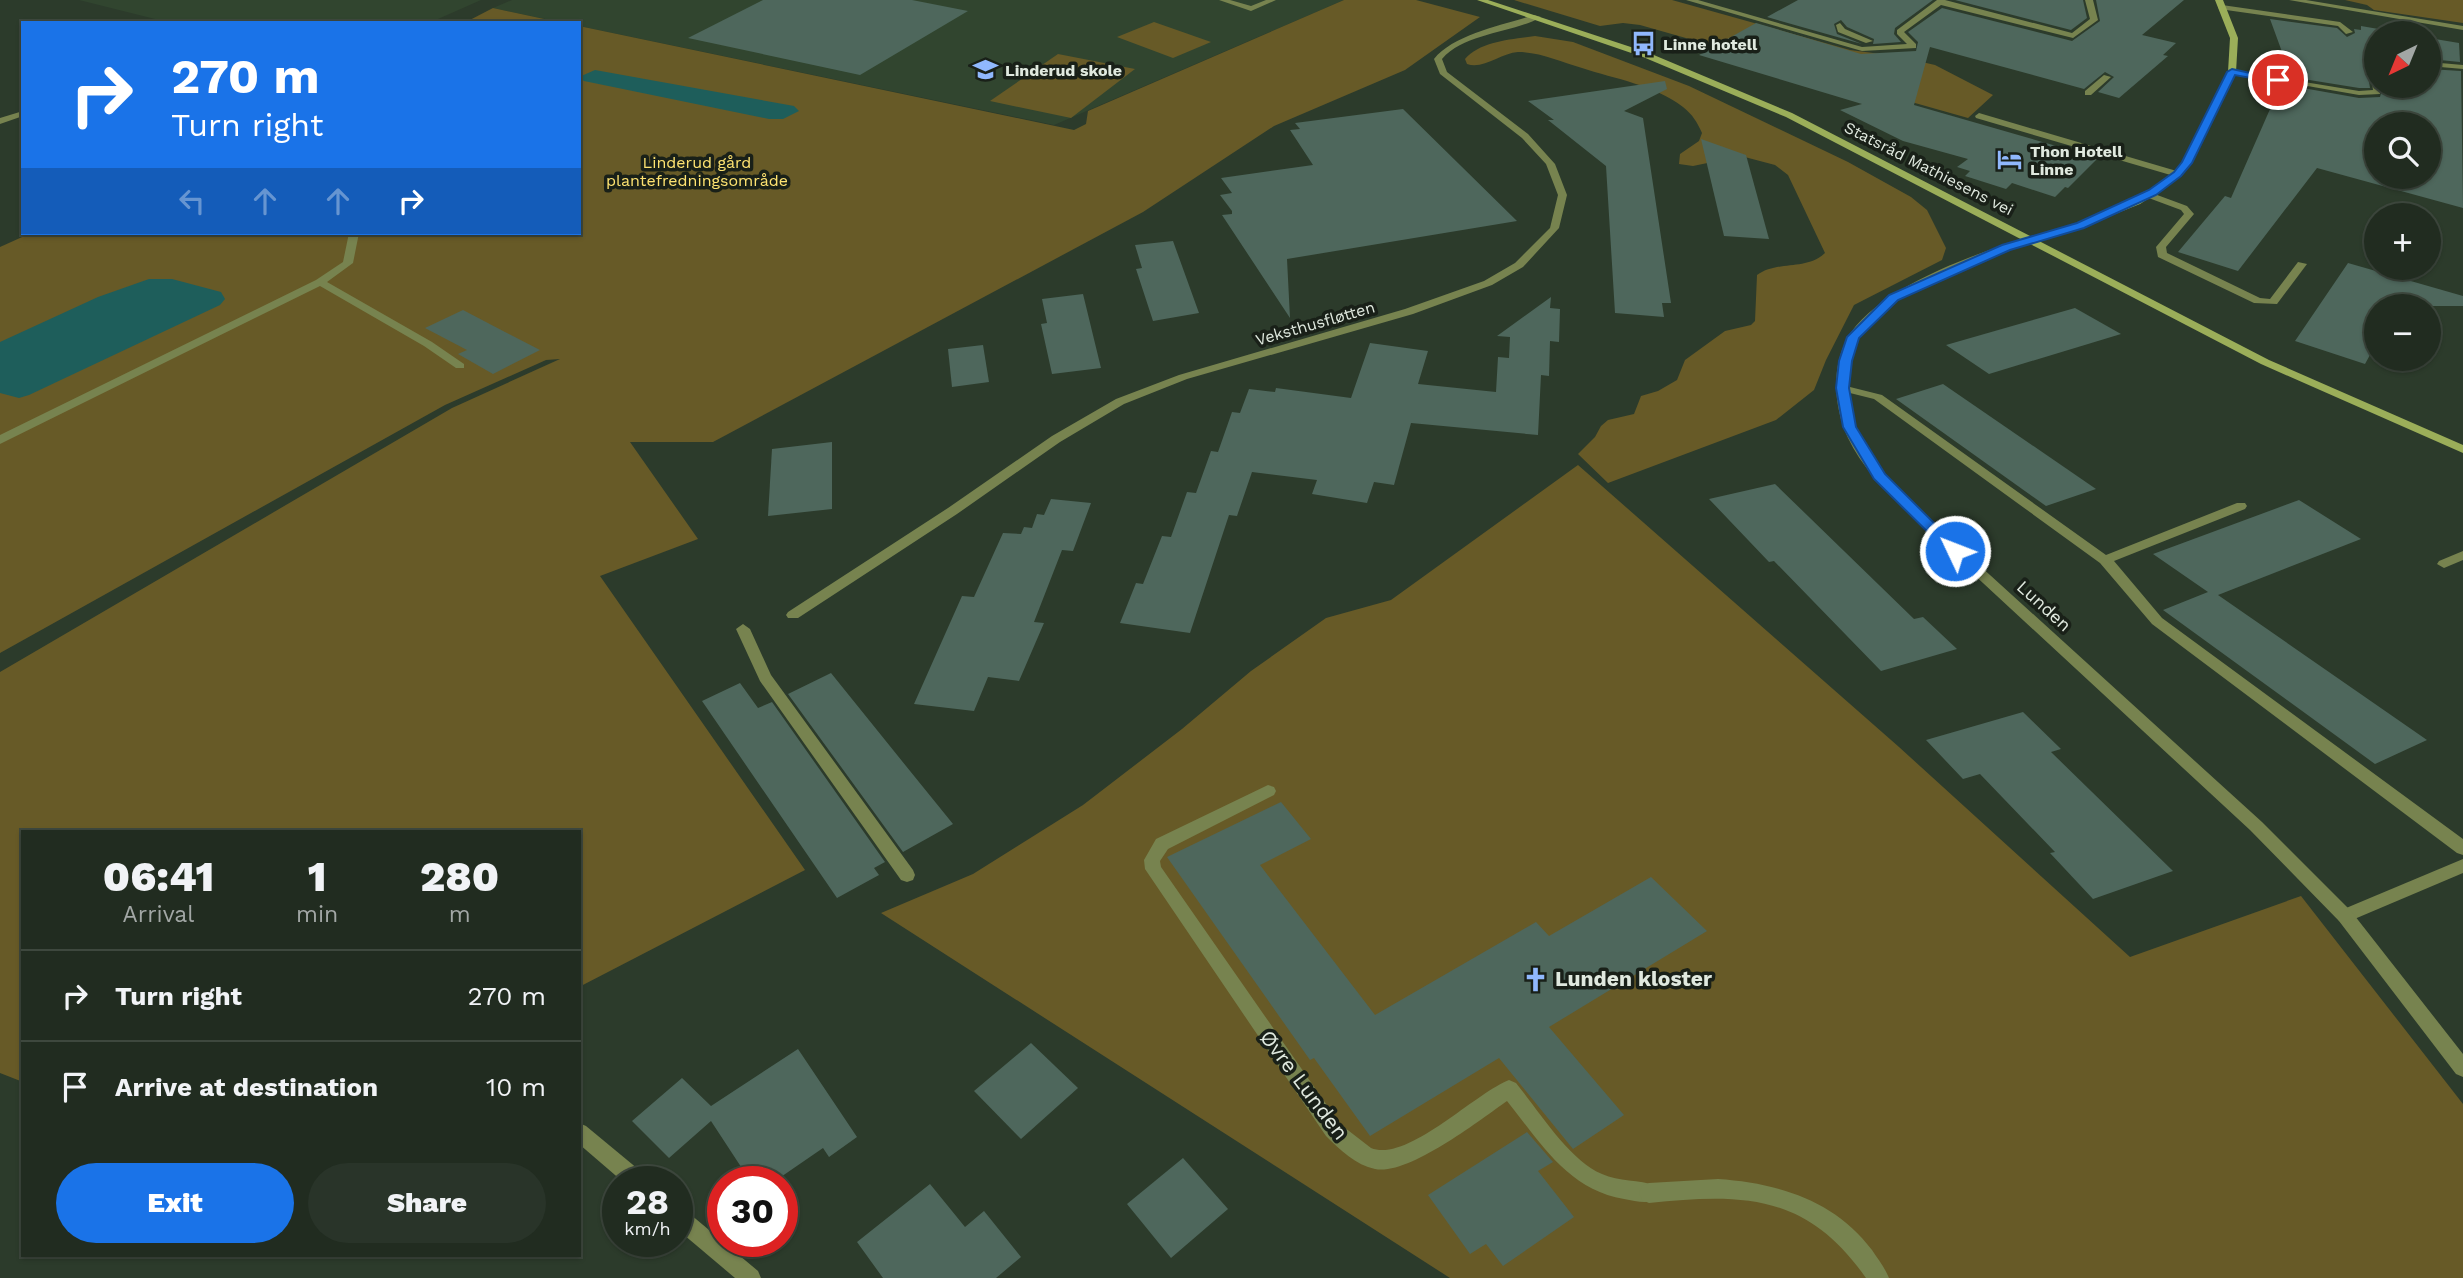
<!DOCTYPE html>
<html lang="en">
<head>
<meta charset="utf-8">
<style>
  :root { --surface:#212c20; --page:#293429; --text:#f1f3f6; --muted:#a2a7a5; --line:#3e483e; --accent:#1a73e8 }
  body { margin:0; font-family:"Work Sans",sans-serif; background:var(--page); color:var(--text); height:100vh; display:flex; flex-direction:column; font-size:26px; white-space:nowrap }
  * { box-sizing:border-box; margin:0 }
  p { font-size:23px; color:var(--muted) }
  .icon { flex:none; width:38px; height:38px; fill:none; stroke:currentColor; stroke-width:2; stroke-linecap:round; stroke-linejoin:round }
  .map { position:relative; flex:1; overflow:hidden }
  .sheet { position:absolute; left:21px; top:830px; width:560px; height:427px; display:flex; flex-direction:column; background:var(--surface); border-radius:0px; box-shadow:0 2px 5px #0004,0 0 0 2px var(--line) }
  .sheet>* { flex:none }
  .banner { position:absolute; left:21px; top:21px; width:560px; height:214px; border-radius:0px; box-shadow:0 2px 5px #0004,0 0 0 2px var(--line); background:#1a73e8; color:#fff; overflow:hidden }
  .needle { width:46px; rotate:223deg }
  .buttons { position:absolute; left:2364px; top:21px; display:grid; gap:14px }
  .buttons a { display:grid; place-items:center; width:77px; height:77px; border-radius:50%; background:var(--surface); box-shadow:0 2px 5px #0004,0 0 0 2px var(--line); font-size:35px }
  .speed { position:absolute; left:602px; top:1166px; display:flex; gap:14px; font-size:35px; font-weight:700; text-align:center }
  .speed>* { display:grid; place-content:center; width:91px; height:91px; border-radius:50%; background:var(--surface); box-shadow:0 2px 5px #0004,0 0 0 2px var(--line); line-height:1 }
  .speed small { font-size:18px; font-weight:400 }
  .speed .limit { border:10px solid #d22; background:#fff; color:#111 }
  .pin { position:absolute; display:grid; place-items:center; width:60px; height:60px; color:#fff; margin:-30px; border:4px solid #fff; border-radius:50%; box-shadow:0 2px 7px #0007 }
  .me { position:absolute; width:77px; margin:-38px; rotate:313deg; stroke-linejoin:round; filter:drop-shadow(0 0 5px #0008) }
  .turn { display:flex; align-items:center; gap:24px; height:147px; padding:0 35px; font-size:32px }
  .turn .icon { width:91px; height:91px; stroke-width:2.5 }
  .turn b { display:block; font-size:49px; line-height:60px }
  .lanes { display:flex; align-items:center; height:66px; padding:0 35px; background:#0003; justify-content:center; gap:35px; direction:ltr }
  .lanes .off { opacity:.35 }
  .eta { display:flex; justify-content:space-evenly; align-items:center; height:119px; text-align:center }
  .eta b { font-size:42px; font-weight:800; line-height:49px }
  .cta { display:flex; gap:14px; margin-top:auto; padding:14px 35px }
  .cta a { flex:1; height:80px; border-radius:42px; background:var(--accent); color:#fff; font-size:28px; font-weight:800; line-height:80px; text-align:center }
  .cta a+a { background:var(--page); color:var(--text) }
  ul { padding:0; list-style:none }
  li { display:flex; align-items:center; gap:21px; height:91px; padding:0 35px; border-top:2px solid var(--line) }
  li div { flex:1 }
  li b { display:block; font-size:26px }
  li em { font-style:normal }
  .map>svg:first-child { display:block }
  .built { fill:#31452f }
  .green { fill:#675a27 }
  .water { fill:#1e5e5b }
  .building { fill:#4e675c; fill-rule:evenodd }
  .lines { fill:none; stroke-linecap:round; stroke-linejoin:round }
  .lane { fill:#77834f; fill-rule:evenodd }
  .street { fill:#77834f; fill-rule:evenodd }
  .secondary { fill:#9bae59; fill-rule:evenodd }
  .route { fill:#1a73e8; stroke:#114b97; stroke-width:2 }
  .labels { text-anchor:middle; stroke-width:7; stroke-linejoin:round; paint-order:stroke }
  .far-poi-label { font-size:16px; font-weight:bold; fill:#e0e9df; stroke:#192018; text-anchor:start }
  .far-park-label { font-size:16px; fill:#fee371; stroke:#192018 }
  .far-street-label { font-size:16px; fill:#e0e9df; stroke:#192018 }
  .street-label { font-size:18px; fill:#e0e9df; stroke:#192018 }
  .near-poi-label { font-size:21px; font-weight:bold; fill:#e0e9df; stroke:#192018; text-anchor:start }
  .near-street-label { font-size:21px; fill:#e0e9df; stroke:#192018 }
</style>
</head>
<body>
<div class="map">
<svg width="2463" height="1278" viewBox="0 0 2463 1278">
  <rect width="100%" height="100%" fill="#2c3b2b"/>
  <g class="built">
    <polygon points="79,0 481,0 429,23 171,23"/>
    <polygon points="512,0 1344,0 1054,125 579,26 579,23 563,23 493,8"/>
  </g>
  <g class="green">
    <polygon points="1344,0 1416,0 1480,17 1405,70 1274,126 1143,212 713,442 630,442 698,539 600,576 805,870 579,987 579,831 23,831 23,1082 0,1073 0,672 452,408 560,359 546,360 445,405 0,653 0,247 31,233 579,233 579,26 1074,130 1086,124 1088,111"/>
    <polygon points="1514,0 1672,0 1850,50 1896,56 1935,65 1993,95 1968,118 1640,25 1623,23 1600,26"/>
    <polygon points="2345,0 2463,0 2463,23 2374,10 2367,5"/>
    <polygon points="493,8 563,23 464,23"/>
    <polygon points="1154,22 1211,42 1173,58 1117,37"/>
    <path d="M1535,36l38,6 116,44 159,76 63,35 16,13 19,38 -4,12 -88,45 -28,55 -12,30 -38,30 -168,63 -30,-29 17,-17 6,-11 7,-6 26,-6 7,-18 17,-5 19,-11 8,-20 40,-29 26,-6 4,-4 2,-46c21,-15 49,-4 68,-22l-37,-78 -13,-10 -34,-9 -48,10 -14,-2 1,-10 19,-13 3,-8c-5,-11 -9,-18 -19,-26 -28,-22 -68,-28 -101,-39 -21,-6 -42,-16 -64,-16 -17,1 -35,18 -51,12l-2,-5c15,-18 48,-20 70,-23z"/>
    <polygon points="1058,54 1135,69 1071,118 990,101"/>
    <polygon points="1578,465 1899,747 2130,957 2301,896 2463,1104 2463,1278 1450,1278 881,913 973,874 1083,805 1182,729 1251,671 1326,618 1391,600"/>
  </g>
  <g class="water">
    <polygon points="595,70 794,106 799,111 783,119 769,119 584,81 579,77"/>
    <polygon points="149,279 172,279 221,292 225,299 220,305 29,395 19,398 0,393 0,342 98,297"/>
  </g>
  <g class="building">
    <polygon points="763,0 912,0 968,11 860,75 688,38"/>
    <polygon points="1798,0 1933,0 1895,28 1894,34 1901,42 1873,44 1874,39 1847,27 1841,20 1834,24 1837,34 1862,44 1767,17"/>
    <polygon points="1955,0 2083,0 2087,18 2071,30"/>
    <polygon points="2096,0 2184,0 2142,35 2176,43 2163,55 2168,56 2119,98 2098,92 2114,77 2105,72 2084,89 1930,47 1914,105 2098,158 2068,188 2065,187 2055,197 2012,183 2006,189 1965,176 1970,171 1957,167 1968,159 1903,141 1840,110 1862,104 1699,55 1756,23 1861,54 1916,51 1918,42 1908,32 1942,8 2072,41 2100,21"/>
    <polygon points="2270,19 2337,28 2347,37 2355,33 2354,29 2361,30 2361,26 2402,33 2376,33 2376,54 2368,53 2365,56 2370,88 2359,88 2285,76 2289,71"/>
    <polygon points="2429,38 2459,43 2460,62 2429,59"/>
    <path d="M2429,69l32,2 2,137 -146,-40 -79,103 -60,-19 47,-56 6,2 50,-114 78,14 21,-1 3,-11h46zM2376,124h53v53h-53z"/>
    <polygon points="1665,81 1667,89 1624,111 1643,118 1671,303 1662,303 1664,317 1615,313 1606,166 1548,120 1554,120 1528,101"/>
    <polygon points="1403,109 1517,221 1287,259 1290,318 1222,215 1232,214 1232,211 1220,195 1232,193 1221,178 1313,165 1290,130 1300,129 1295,123"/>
    <polygon points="1701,139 1746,155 1769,239 1724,236"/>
    <polygon points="1173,241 1199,313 1153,321 1136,269 1142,268 1135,245"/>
    <polygon points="2348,263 2463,296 2463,306 2376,306 2376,344 2365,364 2295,341"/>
    <polygon points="1083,294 1101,368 1052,374 1041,324 1047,323 1042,299"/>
    <polygon points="1551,297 1550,308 1560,309 1559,342 1550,341 1549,376 1541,375 1538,435 1411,423 1394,485 1374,482 1367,503 1312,494 1317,480 1252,472 1237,516 1229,515 1190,633 1120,623 1136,583 1143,584 1162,536 1171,537 1187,492 1196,493 1211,451 1218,452 1232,412 1240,413 1249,389 1275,392 1276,388 1351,398 1370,343 1428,351 1418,384 1496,392 1498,357 1509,358 1510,337 1497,336"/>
    <polygon points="2075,308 2121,334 1989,374 1946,345"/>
    <polygon points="463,310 505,332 540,350 493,374 458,354 467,350 425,328"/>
    <polygon points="983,345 989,382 952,387 948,349"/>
    <polygon points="1943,384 2096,489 2046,506 1896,399"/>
    <polygon points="832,442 832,509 768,516 772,449"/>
    <polygon points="1775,484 1914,619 1923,617 1957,649 1881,671 1774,561 1769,562 1709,499"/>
    <polygon points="1051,499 1091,503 1073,551 1062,550 1034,622 1044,623 1019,681 988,677 974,711 914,704 962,596 974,597 1003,533 1021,534 1024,527 1032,528 1037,514 1044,515"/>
    <polygon points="2299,500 2361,539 2218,595 2427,740 2375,764 2163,610 2208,592 2153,554"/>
    <polygon points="831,673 906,766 953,824 903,852 788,694"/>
    <polygon points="740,683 758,708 772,702 885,862 874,868 879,875 837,898 702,701"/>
    <polygon points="2023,712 2061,749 2051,752 2173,871 2093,899 2050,853 2055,852 1980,774 1963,779 1926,740"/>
    <polygon points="1281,802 1311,839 1260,865 1375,1015 1536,922 1549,936 1651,877 1707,931 1549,1027 1624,1115 1573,1149 1499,1058 1370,1136 1314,1058 1310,1060 1167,857"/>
    <polygon points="1031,1043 1078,1088 1021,1139 974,1091"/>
    <polygon points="798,1049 857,1137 829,1157 823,1148 775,1181 771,1181 761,1167 747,1176 711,1121 669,1158 632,1121 682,1078 711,1106"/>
    <polygon points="1527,1132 1553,1162 1538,1171 1574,1217 1503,1266 1486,1244 1470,1254 1428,1195"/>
    <polygon points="1183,1158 1228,1209 1171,1258 1127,1204"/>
    <polygon points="930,1184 965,1227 984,1211 1021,1257 996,1278 883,1278 857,1242"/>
  </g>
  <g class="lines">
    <g class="lane">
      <polygon points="1219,0 1230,0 1251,6 1266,0 1276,0 1251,11"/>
      <polygon points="1686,0 1698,0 1862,47 1907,44 1897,34 1897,30 1937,0 1945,0 2072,33 2090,19 2085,0 2093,0 2098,20 2073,38 1941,5 1904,32 1916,44 1916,48 1862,51"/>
      <polygon points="2289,0 2306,0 2463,26 2463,30"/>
      <polygon points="2222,5 2340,22 2353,32 2346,34 2338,26 2219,9 2218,7"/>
      <polygon points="1840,23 1845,29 1873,41 1866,43 1838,32 1836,25"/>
      <polygon points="2368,56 2376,56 2376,86 2380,86 2380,94 2359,95 2228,72 2232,70 2359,91 2373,90"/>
      <polygon points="2429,62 2463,65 2463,69 2429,66"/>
      <polygon points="2104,75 2111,77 2091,95 2085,95 2085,91"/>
      <polygon points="1979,113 2180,172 2182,174 2174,176 1976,118 1975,116"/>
      <polygon points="2149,192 2187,206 2194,214 2166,247 2167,253 2260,298 2270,299 2298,262 2307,264 2277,304 2254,303 2158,257 2156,247 2184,214 2181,210 2146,197 2146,193"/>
      <polygon points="349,233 359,233 353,263 327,282 432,342 464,364 464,368 456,368 424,346 320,286 0,444 0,435 316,280 343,262"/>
      <polygon points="1842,385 1882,395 2106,555 2237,503 2245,503 2247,506 2245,509 2114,561 2162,618 2463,839 2463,855 2457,853 2152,624 2100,563 1874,399 1838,390 1836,388"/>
      <polygon points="2463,551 2463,560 2444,568 2437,564 2439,561"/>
      <polygon points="743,624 750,629 771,675 913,870 915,875 913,880 907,882 901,880 760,681 736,629"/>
      <path d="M1268,785l6,2 2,4 -2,4 -106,54 -8,12 1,6 179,257 31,24c36,15 104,-55 138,-68l7,3c23,28 53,77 86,91 17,8 37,5 54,12l3,7 -3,7c-10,4 -21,1 -32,-1 -56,-9 -84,-57 -117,-98 -27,19 -99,75 -132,68 -19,-4 -35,-19 -49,-33l-181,-267 -1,-9 12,-21z"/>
      <polygon points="2463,859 2463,873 2345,923 2339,921 2337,916 2339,911"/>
    </g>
    <g class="street">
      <path d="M1534,15l7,2c-29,17 -75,15 -99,42l5,13 81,62 27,30 12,31 -8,33 -36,39 -31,18 -79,29 -226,65 -63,25 -64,38 -103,72 -159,104h-10l-2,-3 2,-3 160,-104 104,-72 64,-37 63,-24 226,-66 79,-28 31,-18 35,-35 8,-33 -12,-31 -24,-26 -82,-64 -6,-15c20,-25 70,-34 100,-44z"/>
      <polygon points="23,111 23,116 0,124 0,118"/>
      <path d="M2032,237l3,1v4c-51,16 -148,49 -177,96 -9,15 -11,35 -10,52 1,22 8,43 19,61 15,24 38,44 57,64l338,307 89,89 112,143v23l-7,-3 -117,-153 -89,-91 -334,-309c-25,-25 -53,-51 -68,-83 -14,-30 -17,-70 -1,-99 27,-50 132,-88 185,-102z"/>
      <polygon points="579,1123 586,1126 644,1174 647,1181 622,1181 579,1144"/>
      <path d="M1718,1179c59,4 117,21 154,71 6,9 13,18 17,28h-23c-59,-84 -122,-85 -217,-75l-7,-3 -3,-7 3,-7 7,-3z"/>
      <polygon points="677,1206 684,1209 758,1271 761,1278 735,1278 677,1229"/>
    </g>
    <polygon class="secondary" points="1477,0 1488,0 1649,53 1792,113 2032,237 2077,223 2134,200 2165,180 2183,162 2228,72 2230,38 2215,0 2223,0 2238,38 2236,72 2190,165 2171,184 2140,204 2083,227 2039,241 2269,360 2463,445 2463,453 2261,364 1786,117 1643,57"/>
  </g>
  <polygon class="route" points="2232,69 2282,80 2278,83 2235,75 2192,163 2181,176 2156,195 2084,228 2010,250 1898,300 1859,338 1852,361 1849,388 1856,427 1885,474 1962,551 1955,555 1950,554 1874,479 1843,427 1836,388 1839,361 1847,337 1889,295 2002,245 2077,223 2149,190 2174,172 2182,162 2227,72"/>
  <defs>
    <symbol id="bus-bare" viewBox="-9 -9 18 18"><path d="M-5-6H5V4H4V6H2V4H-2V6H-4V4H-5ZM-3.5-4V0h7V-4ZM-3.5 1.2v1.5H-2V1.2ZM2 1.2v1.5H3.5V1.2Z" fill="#90b8fd" stroke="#192018" stroke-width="2.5" paint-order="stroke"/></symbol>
    <symbol id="school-bare" viewBox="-9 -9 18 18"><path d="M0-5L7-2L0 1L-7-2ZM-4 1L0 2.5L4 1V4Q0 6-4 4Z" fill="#90b8fd" stroke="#192018" stroke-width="2.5" paint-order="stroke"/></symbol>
    <symbol id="hotel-bare" viewBox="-9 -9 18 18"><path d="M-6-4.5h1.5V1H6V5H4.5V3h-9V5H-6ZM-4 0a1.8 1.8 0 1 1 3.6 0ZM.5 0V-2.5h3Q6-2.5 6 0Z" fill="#90b8fd" stroke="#192018" stroke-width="2.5" paint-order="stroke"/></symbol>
    <symbol id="church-bare" viewBox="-9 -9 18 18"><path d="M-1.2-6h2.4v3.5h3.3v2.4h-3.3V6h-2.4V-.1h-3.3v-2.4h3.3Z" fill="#90b8fd" stroke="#192018" stroke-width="2.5" paint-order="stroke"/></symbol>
  </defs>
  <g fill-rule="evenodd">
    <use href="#bus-bare" x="1626" y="26" width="35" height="35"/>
    <use href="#school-bare" x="968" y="52" width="35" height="35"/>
    <use href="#hotel-bare" x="1992" y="142" width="35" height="35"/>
    <use href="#church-bare" x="1518" y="962" width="35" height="35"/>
  </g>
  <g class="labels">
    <g class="far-poi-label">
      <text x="1663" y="50">Linne hotell</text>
      <text x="1005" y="76">Linderud skole</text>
      <text x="2030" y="157">Thon Hotell<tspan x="2030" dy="18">Linne</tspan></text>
    </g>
    <g class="far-park-label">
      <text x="697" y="168">Linderud gård<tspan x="697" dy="18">plantefredningsområde</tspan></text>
    </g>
    <g class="far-street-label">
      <text transform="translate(1929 168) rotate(27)" y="6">Statsråd Mathiesens vei</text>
      <text transform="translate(1315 323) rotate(-16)" y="6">Veksthusfløtten</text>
    </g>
    <g class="street-label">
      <text transform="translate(2044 606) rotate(42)" y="6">Lunden</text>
    </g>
    <g class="near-poi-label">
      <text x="1555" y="986">Lunden kloster</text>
    </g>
    <g class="near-street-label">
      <text transform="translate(1304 1085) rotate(53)" y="7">Øvre Lunden</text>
    </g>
  </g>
</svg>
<div class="buttons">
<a><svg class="needle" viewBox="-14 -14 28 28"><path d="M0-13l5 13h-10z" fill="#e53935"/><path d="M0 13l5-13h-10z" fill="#a2a7a5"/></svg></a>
<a><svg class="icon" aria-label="search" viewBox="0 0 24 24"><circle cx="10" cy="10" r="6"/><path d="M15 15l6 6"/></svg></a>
<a>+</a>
<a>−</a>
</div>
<div class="speed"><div>28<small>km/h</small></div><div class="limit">30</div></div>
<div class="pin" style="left:2278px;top:80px;background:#d93025"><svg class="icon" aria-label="arrive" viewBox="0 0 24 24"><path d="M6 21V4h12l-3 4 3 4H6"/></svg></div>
<svg class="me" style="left:1955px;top:551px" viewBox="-20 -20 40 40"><circle r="17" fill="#1a73e8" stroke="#fff" stroke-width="3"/><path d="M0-11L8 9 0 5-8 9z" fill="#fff"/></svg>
<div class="banner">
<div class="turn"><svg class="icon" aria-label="right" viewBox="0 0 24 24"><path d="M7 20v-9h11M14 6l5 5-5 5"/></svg><div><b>270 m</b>Turn right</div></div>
<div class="lanes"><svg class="icon off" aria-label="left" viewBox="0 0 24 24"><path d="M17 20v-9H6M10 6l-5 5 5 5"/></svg><svg class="icon off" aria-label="ahead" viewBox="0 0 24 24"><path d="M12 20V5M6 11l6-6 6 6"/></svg><svg class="icon off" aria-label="ahead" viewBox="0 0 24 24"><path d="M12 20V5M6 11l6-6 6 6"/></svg><svg class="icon" aria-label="right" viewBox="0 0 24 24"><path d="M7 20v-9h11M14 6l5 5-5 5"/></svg></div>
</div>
<section class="sheet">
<div class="eta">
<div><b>06:41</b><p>Arrival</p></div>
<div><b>1</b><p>min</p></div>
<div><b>280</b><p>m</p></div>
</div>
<ul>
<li><svg class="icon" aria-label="right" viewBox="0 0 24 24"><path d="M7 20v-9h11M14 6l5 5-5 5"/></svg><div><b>Turn right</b></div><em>270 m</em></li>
<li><svg class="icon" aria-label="arrive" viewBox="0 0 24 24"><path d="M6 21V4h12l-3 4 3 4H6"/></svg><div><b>Arrive at destination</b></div><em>10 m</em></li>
</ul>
<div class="cta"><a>Exit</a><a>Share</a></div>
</section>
</div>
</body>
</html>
